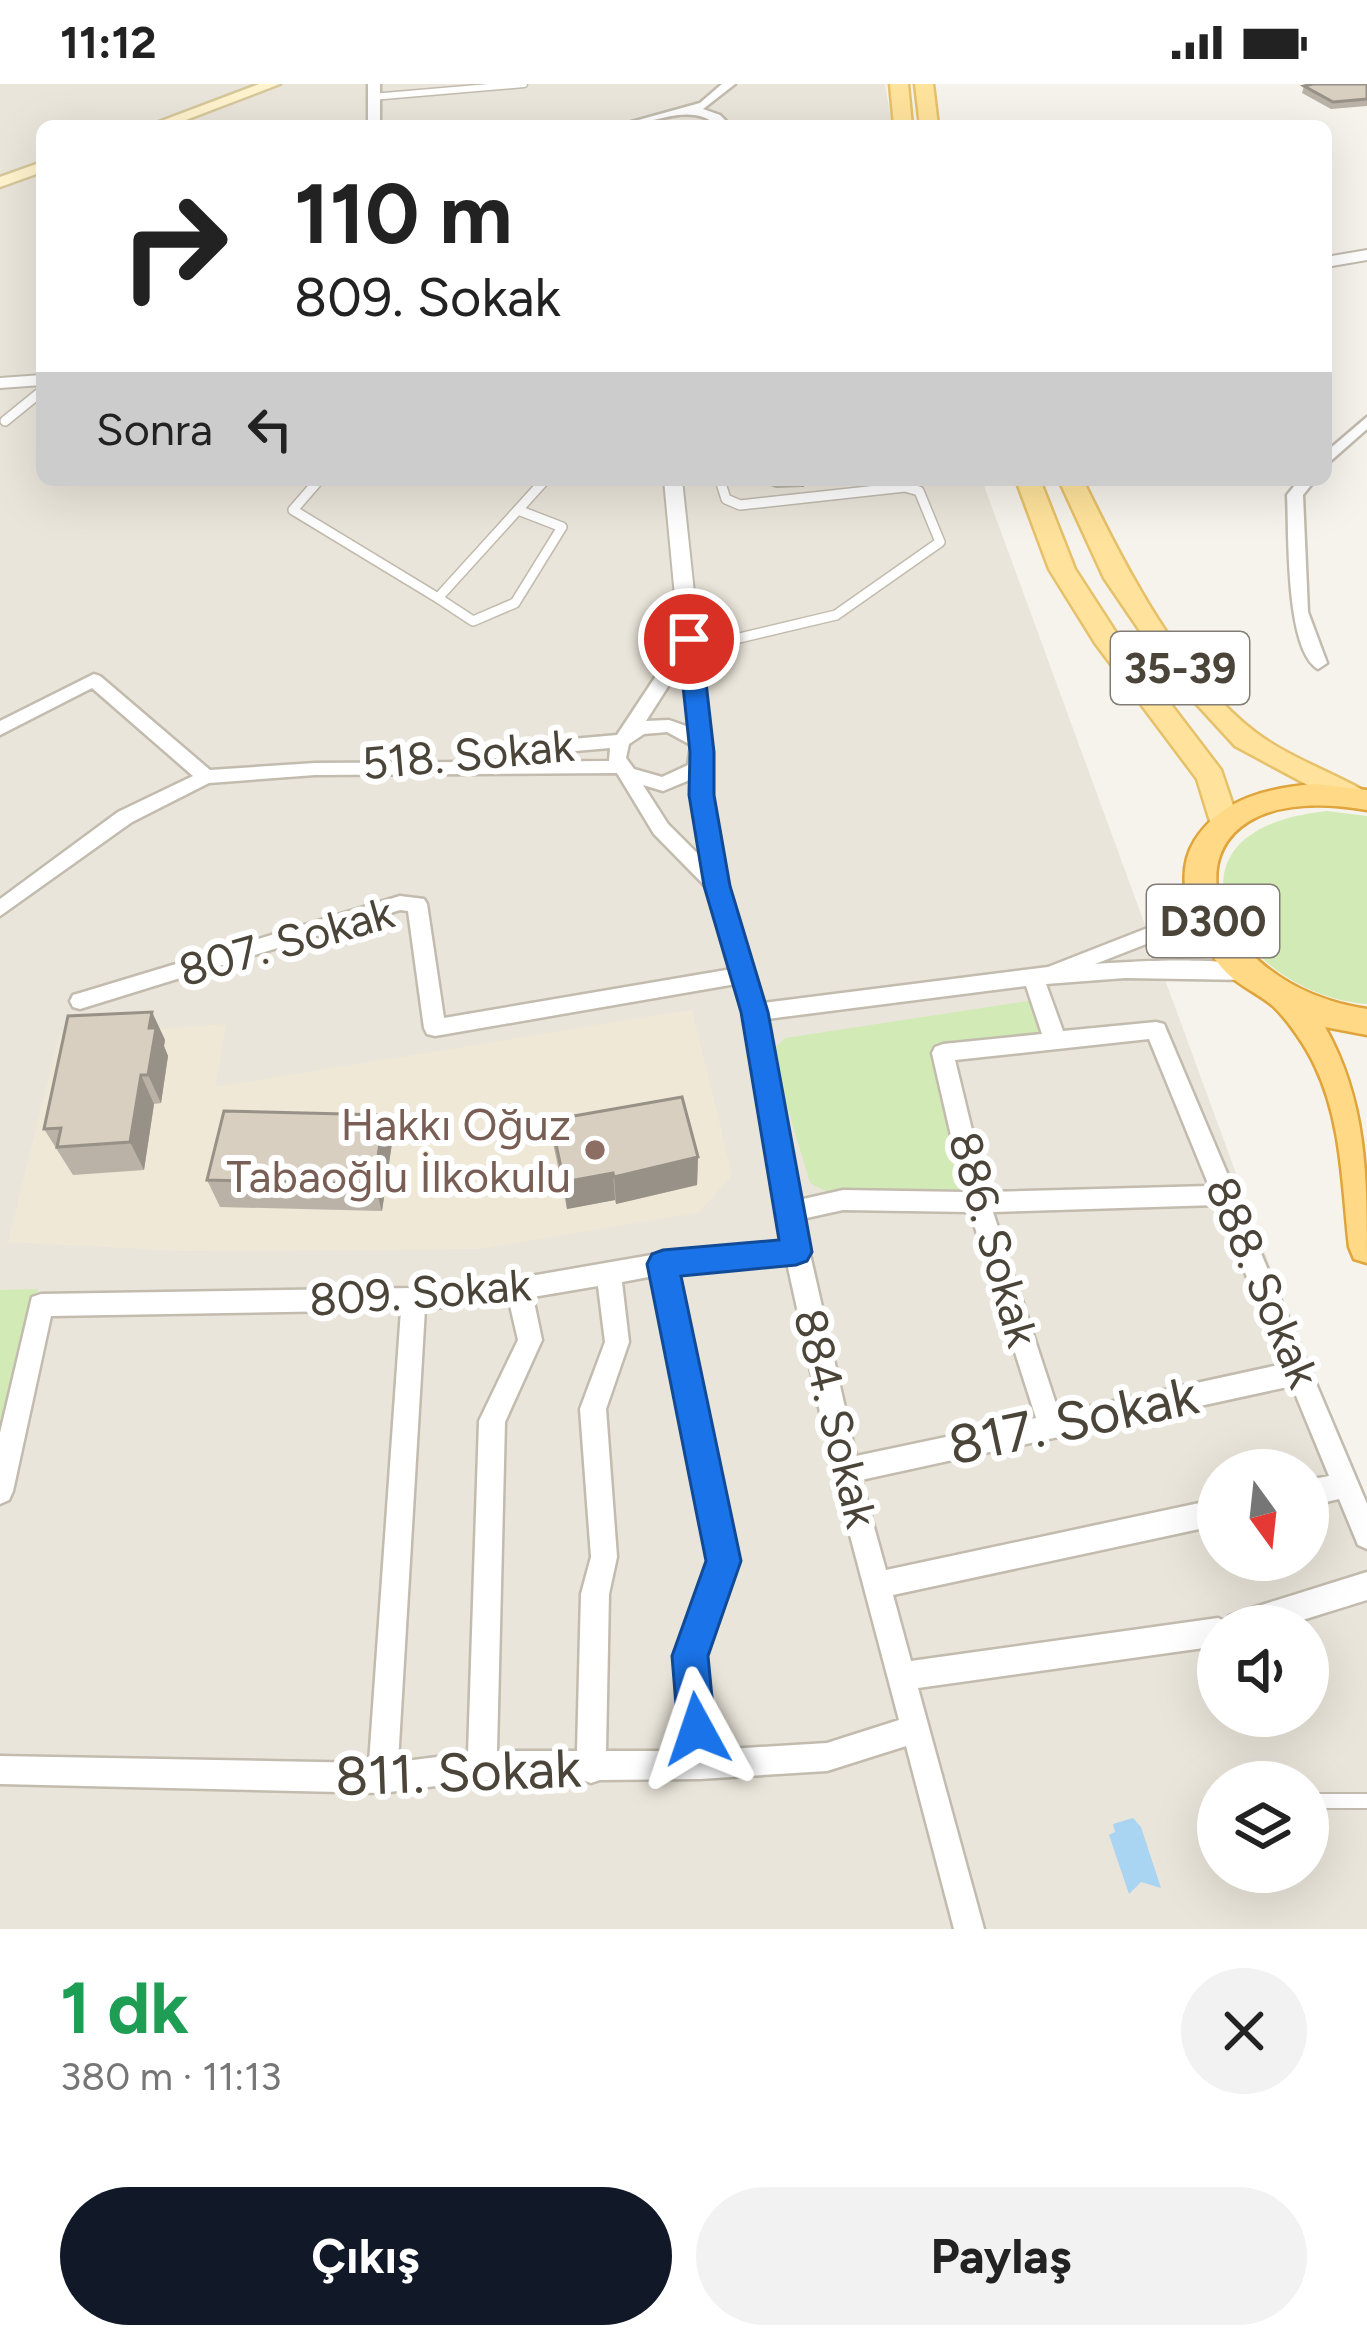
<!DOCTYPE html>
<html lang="tr">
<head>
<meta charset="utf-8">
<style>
  :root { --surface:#fff; --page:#f2f2f2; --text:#222; --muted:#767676; --accent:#111827 }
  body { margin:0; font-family:Figtree,sans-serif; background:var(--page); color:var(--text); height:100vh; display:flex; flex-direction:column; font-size:45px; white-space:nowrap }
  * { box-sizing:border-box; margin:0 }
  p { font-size:39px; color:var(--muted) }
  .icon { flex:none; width:66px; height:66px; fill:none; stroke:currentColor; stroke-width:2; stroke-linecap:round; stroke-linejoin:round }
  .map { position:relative; height:1845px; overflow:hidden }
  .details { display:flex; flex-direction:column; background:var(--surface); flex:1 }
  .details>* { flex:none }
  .banner { position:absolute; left:36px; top:36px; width:1296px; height:366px; border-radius:18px; box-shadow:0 12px 48px #0002; background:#fff; color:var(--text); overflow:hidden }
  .needle { width:78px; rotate:165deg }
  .tools { position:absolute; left:1197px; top:1365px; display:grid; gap:24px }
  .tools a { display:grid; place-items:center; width:132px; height:132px; border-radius:50%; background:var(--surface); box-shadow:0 12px 48px #0002; font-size:60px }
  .pin { position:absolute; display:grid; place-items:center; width:102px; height:102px; color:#fff; margin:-51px; border:6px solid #fff; border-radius:50%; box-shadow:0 3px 12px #0007 }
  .me { position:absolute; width:132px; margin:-66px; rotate:355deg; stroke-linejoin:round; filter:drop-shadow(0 0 9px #0008) }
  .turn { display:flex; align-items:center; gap:42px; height:252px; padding:0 60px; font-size:54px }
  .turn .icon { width:156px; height:156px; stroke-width:2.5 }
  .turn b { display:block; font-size:84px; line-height:102px }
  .then { display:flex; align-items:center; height:114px; padding:0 60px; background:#0003; gap:24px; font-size:45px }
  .round { display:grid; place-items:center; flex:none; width:126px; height:126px; border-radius:63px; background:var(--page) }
  .summary { display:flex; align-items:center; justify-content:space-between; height:204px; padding:0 60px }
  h1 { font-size:72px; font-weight:700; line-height:90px; color:#1e9e55 }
  .cta { display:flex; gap:24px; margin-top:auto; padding:24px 60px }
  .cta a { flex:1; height:138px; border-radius:72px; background:var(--accent); color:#fff; font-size:48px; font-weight:700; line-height:138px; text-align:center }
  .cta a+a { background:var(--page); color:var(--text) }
  .status { display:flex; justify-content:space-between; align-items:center; height:84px; padding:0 60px; background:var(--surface); direction:ltr }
  .status svg { height:33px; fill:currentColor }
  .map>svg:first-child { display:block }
  .residential { fill:#eae5da; fill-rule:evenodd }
  .education { fill:#efe8d6 }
  .green { fill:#d2eab5 }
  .water { fill:#a9d4f2 }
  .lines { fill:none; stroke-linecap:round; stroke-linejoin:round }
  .service-far2-casing { stroke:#c2bbae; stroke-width:9 }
  .service-far1-casing { stroke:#c2bbae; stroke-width:12 }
  .service-casing { stroke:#c2bbae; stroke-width:18 }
  .minor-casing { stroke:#c2bbae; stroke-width:5 }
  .tertiary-casing { stroke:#c2bbae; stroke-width:4 }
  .secondary-casing { stroke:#d6c79b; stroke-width:5 }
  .primary-casing { stroke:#e6c16a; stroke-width:5 }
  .trunk-casing { stroke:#e0a43c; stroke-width:5 }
  .service-far2 { stroke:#fff; stroke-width:6 }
  .service-far1 { stroke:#fff; stroke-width:9 }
  .service { stroke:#fff; stroke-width:14 }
  .minor { fill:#fff; fill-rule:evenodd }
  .tertiary { fill:#fff; fill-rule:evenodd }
  .secondary { fill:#fff3cd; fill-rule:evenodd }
  .primary { fill:#ffe39c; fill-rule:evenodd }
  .trunk { fill:#ffd985; fill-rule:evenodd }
  .wall { fill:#bab2a6 }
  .shaded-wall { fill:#979187 }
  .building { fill:#d8cfc1; stroke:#979187; stroke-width:3 }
  .route { fill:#1a73e8; stroke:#114b97; stroke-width:3 }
  .education-dot { fill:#8d6e63; stroke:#fff; stroke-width:4.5 }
  .labels { text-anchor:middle; stroke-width:12; stroke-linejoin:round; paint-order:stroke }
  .shield { fill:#fff; stroke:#817c74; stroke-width:3 }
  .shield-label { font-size:42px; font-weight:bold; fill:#4b4439 }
  .street-label { font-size:45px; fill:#4b4439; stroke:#fff }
  .education-label { font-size:45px; fill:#785e54; stroke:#fff; text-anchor:end }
  .near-street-label { font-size:54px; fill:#4b4439; stroke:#fff }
</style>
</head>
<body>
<div class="status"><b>11:12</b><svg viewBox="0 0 49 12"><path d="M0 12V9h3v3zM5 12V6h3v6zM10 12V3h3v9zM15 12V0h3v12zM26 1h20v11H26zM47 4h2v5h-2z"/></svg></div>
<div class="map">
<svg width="1367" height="1845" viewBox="0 0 1367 1845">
  <rect width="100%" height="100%" fill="#f6f3ec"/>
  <path class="residential" d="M0,0h885l7,42h-850v354h940l385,1051v398h-1367zM1218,1386h90v90h-90zM1218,1542h90v90h-90zM1218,1698h90v90h-90z"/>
  <polygon class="education" points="692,926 732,1091 699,1128 478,1165 182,1167 8,1158 59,953 226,940 215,1003"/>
  <g class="green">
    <path d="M1327,727l40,5v188c-126,-8 -229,-173 -40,-193z"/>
    <polygon points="1041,915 1052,948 952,957 944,968 978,1118 843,1116 810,1099 771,968 785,954"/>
    <polygon points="38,1205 0,1367 0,1206"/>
  </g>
  <polygon class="water" points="1133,1734 1141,1743 1161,1804 1141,1798 1129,1810 1109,1751 1115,1748 1113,1740"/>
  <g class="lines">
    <defs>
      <polyline id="service-far2" points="372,13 524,0"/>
      <g id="service-far1">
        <polyline points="5,337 42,307"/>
        <polyline points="319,396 293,426 438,514 545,396"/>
        <polyline points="438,514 473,537 515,519 562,443 518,426"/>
        <polyline points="689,555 710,561 836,531 940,458 919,407 905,403 740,421 726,415 720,396"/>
      </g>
      <polyline id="service" points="1308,1717 1367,1717"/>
      <g id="minor">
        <rect x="368" y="0" width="12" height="42"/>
        <path d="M722,0h13l-32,25 17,6 11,11h-13c-29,-26 -66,0 -101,0l83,-23z"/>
        <polygon points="1367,333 1367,345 1326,381 1326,368"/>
        <path d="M1299,396h16l-12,15 5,117 19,51 -9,6c-33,-19 -29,-137 -31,-174z"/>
        <path d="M689,549l9,6 11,105 1,51 17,91 36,117 285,-36 120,-47 22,-42 7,-2 10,7 -25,47 -87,34c29,-2 147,-10 163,8l-10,8 -123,-2 -79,6 17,47 93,-9 8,2 203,480v45l-9,-4 -19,-46 -31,7v-26l21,-4 -37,-90 -431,94 25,90 332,-71v26l-325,70 18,66 307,-43 9,4 2,-6 10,-4 128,-40v28l-84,26h-65v20l-300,42 66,241h-30l-48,-183 -79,25 -127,8 -100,1 -9,3 -8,-3h-101l-100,13 -382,-9v-28l369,7 32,-453 -350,6 -38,175 -4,9 -9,4v-71l32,-136 9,-3 373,-6 105,-10 144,-25 120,-10 -39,-231 -8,-28 -301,52 -8,-2 -3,-6 -16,-117 -8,-1 -320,99 -7,-2 -3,-6 3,-6 7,-2 320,-97 24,3 3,5 17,114 288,-49 -24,-80 -54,-55 -37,-61 -302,2 -106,8 -77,39 -132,94v-17l118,-87 75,-36 -101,-88 -92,47v-14l94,-47 6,2 110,94 105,-7 294,-2 1,-13 -127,11 -9,-6 9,-6 134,-12 66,-100zM683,579l6,64 -20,-7 -23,1zM667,648l24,13 -3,20 -26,12 -28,-8 -8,-11 3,-14 15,-10zM692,695l11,80 -35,-35 -25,-39 20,6zM1026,902l16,48 -99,10 -8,3 -3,6 32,139 -121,-2 -44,10 -32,-181zM1149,955l60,147 -222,6 -32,-132zM1217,1121l66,159 -224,49 -66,-201zM843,1126l127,2 66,206 -180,38 -54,-237zM787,1179l46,208 66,249 -72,23 -114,7 -9,-94 32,-95 -59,-288zM654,1192l56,285 -34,95 8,95h-78l3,-157 8,-37 -11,-148 23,-67 -7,-60zM598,1202l7,56 -25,67 11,148 -10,37 -4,157h-80l8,-329 37,-82 -9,-43zM509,1217l9,39 -39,81 -11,332 -70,9 27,-453z"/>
      </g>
      <g id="tertiary">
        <polygon points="1367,166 1367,176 1326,183 1326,173"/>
        <polygon points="42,291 42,301 0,304 0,294"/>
        <polygon points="664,396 682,396 699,555 689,561 679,555"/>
      </g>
      <g id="secondary">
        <polygon points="259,0 280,0 170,42 148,42"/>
        <polygon points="42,78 42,88 0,103 0,93"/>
      </g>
      <g id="primary">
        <polygon points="890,0 908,0 912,42 894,42"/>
        <polygon points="915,0 933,0 938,42 920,42"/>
        <polygon points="1016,396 1040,396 1075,485 1115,547 1221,686 1239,739 1235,747 1213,747 1197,695 1095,559 1049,485"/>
        <path d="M1059,396h24c41,85 96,193 172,252 30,23 73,39 106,57l5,7 -5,7h-20l-106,-57 -65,-71 -66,-97z"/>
      </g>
      <path id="trunk" d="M1315,700l52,6v20c-219,-38 -182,172 0,199v26l-42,-8c42,75 42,148 42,236l-13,-4 -5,-12c-7,-61 -7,-125 -34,-181 -8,-18 -27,-46 -42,-60 -14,-12 -32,-19 -45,-32 -32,-32 -59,-93 -33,-134 27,-42 73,-52 120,-56z"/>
    </defs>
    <use href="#service-far2" class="service-far2-casing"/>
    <use href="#service-far1" class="service-far1-casing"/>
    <use href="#service" class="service-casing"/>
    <use href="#minor" class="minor-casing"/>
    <use href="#tertiary" class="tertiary-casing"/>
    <use href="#secondary" class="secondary-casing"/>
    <use href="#primary" class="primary-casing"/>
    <use href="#trunk" class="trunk-casing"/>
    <use href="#service-far2" class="service-far2"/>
    <use href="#service-far1" class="service-far1"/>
    <use href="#service" class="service"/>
    <use href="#minor" class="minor"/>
    <use href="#tertiary" class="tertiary"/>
    <use href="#secondary" class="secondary"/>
    <use href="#primary" class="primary"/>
    <use href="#trunk" class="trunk"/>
  </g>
  <g class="wall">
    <polygon points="1367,0 1367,22 1331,25 1302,9 1304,2"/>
    <polygon points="754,396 820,396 802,403 776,404"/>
    <polygon points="152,928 165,956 164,962 168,972 161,1019 154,1020 144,1086 73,1091 44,1045"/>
    <polygon points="551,1036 698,1073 697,1101 616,1120 615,1116 567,1125 554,1064"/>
    <polygon points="392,1059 382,1127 220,1123 207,1096"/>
  </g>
  <g class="shaded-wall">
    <polygon points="802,396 820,396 802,403"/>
    <polygon points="152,928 165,956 164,962 168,972 161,1019 148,991 149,944"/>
    <polygon points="141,991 154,1020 144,1086 130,1058"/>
    <polygon points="384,1031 392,1059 382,1127 374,1100"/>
    <polygon points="698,1073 697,1101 616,1120 614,1093"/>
    <polygon points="613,1089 615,1116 567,1125 564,1098"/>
  </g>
  <g class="building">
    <polygon points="1313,0 1367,0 1367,15 1333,18 1304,2"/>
    <polygon points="152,928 149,944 156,944 148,991 141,991 130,1058 57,1063 61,1044 44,1045 68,932"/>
    <polygon points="682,1013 698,1073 614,1093 613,1089 564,1098 551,1036"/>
    <polygon points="224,1027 384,1031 374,1100 207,1096"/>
  </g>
  <polygon class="route" points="689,548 701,555 714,668 714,711 730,802 768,928 812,1168 807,1177 796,1181 681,1192 741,1477 708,1572 715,1645 710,1658 697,1663 683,1658 678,1645 672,1572 706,1477 647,1180 652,1170 663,1166 779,1156 741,928 704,802 689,711 690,668 678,555"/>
  <circle class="education-dot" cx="595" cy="1066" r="12"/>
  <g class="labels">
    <g class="shield">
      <rect x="1111" y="548" width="138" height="72" rx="9"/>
      <rect x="1147" y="801" width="132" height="72" rx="9"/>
    </g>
    <g class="shield-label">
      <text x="1180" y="599">35-39</text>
      <text x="1213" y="852">D300</text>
    </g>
    <g class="street-label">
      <text transform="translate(468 670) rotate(-5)" y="16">518. Sokak</text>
      <text transform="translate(286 857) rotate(-16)" y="16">807. Sokak</text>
      <text transform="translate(994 1155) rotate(74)" y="16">886. Sokak</text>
      <text transform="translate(1263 1198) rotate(67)" y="16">888. Sokak</text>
      <text transform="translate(420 1208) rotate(-4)" y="16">809. Sokak</text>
      <text transform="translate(836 1334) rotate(76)" y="16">884. Sokak</text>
    </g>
    <g class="education-label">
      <text x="571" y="1056">Hakkı Oğuz<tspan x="571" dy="52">Tabaoğlu İlkokulu</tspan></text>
    </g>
    <g class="near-street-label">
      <text transform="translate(1073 1336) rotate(-12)" y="19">817. Sokak</text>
      <text transform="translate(458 1688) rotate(-2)" y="19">811. Sokak</text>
    </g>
  </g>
</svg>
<div class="tools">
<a><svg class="needle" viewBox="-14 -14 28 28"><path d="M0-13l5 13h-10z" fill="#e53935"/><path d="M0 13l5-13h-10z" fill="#767676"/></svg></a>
<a><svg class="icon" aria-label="sound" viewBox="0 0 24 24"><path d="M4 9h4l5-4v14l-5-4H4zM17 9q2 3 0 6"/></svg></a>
<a><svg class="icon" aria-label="layers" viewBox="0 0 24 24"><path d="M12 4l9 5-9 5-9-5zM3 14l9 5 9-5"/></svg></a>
</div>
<div class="pin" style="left:689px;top:555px;background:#d93025"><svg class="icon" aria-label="arrive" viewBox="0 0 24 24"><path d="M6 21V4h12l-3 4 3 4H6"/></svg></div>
<svg class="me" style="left:697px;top:1645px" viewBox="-20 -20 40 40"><path d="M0-17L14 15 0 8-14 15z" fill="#1a73e8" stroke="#fff" stroke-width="4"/></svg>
<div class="banner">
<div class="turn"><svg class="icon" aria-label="right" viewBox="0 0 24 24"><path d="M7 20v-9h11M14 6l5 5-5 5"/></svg><div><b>110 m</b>809. Sokak</div></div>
<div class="then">Sonra<svg class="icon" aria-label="left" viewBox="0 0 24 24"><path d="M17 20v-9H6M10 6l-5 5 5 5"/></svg></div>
</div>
</div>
<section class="details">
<div class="summary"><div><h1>1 dk</h1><p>380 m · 11:13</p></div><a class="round"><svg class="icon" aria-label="close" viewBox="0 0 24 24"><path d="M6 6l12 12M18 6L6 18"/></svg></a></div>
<div class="cta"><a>Çıkış</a><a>Paylaş</a></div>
</section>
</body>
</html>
